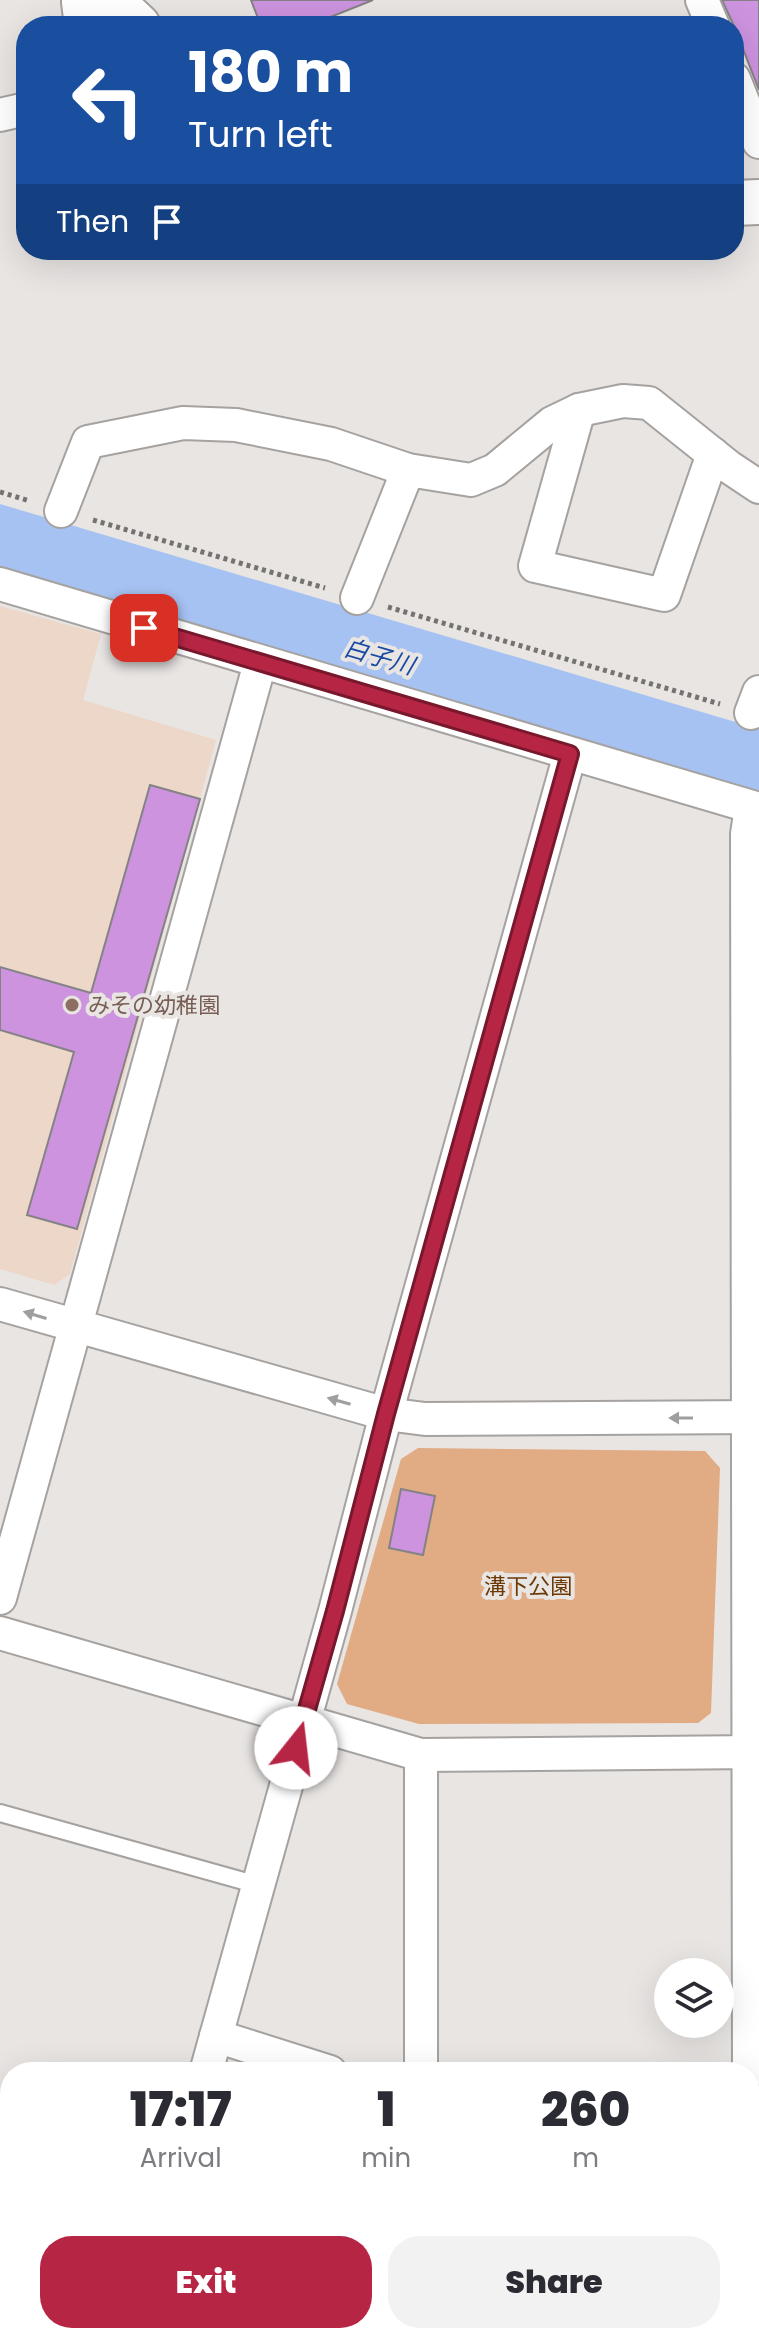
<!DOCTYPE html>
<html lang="en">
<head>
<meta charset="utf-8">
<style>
  :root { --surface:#fff; --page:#f2f2f3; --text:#2b2b33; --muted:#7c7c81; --accent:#b72545 }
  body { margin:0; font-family:Poppins,"Noto Sans JP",sans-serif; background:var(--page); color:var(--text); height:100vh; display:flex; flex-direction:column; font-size:30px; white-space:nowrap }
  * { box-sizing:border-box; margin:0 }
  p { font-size:26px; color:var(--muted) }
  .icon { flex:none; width:44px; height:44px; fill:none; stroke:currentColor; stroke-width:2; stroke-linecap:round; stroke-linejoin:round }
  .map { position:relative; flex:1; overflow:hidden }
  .panel { position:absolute; left:0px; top:2062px; width:760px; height:282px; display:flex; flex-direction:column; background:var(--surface); border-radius:32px 32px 0 0; box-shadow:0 8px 32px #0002 }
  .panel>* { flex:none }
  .guide { position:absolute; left:16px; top:16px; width:728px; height:244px; border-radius:32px; box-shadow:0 8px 32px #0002; background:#1a4fa0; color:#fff; overflow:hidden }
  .controls { position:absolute; left:654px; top:1958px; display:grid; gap:16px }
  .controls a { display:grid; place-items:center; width:80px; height:80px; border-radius:50%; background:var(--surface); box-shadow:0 8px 32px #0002; font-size:40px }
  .pin { position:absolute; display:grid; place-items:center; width:68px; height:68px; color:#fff; margin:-34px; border-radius:16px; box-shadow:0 4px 12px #0006 }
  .me { position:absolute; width:88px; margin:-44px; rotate:16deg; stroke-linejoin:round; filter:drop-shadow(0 0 6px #0008) }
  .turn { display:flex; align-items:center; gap:28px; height:168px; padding:0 40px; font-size:36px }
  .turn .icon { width:104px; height:104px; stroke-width:2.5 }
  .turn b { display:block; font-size:56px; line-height:68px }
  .then { display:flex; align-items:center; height:76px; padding:0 40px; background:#0003; gap:16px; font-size:30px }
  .eta { display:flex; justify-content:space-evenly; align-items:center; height:136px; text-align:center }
  .eta b { font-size:48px; font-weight:800; line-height:56px }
  .action { display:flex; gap:16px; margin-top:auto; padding:16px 40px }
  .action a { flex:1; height:92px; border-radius:32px; background:var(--accent); color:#fff; font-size:32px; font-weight:800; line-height:92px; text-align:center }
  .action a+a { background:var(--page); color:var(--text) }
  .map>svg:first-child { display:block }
  .education { fill:#ecd7c9 }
  .green { fill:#e1ab84 }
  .water { fill:#a6c2f2 }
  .building { fill:#cd93df; stroke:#848285; stroke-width:2 }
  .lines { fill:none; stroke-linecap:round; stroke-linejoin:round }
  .lane-casing { stroke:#a5a2a0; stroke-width:20 }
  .street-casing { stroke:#a5a2a0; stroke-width:36 }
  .secondary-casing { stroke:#a5a2a0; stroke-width:48 }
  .path { stroke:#757371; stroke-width:5; stroke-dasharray:4 4; stroke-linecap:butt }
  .lane { stroke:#fff; stroke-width:16 }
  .street { stroke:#fff; stroke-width:32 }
  .secondary { stroke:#fff; stroke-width:44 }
  .oneway { fill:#9f9f9f }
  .route-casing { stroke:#77182d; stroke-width:20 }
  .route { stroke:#b72545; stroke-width:14 }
  .education-dot { fill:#8d6e63; stroke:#e8e5e3; stroke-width:3 }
  .labels { text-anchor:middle; stroke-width:8; stroke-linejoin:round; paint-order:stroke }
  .education-label { font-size:22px; fill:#785e54; stroke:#e8e5e3; text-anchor:start }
  .park-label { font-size:22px; fill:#6c3806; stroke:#e8e5e3 }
  .water-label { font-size:24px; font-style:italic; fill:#1a4ba4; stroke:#e8e5e3 }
</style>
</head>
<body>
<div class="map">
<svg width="759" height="2343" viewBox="0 0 759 2343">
  <rect width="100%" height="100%" fill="#e8e5e3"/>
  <polygon class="education" points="0,606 101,634 83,700 216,740 70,1274 54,1285 0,1269"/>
  <polygon class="green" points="418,1448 705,1451 720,1468 711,1713 698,1723 419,1724 347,1704 337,1684 401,1459"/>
  <polygon class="water" points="0,504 759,729 759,793 0,570"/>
  <g class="building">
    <polygon points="251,0 373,0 308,26 261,26"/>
    <polygon points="722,0 759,0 759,90 734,26"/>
    <polygon points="150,785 200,799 77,1229 27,1215 74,1052 0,1030 0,967 91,993"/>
    <polygon points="401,1489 435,1496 423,1555 389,1548"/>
  </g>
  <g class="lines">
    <defs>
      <polyline id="lane" points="0,1813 258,1885"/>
      <g id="street">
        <polyline points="80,0 78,2 81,26"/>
        <polyline points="702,0 713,26"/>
        <polyline points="734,79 759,142"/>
        <polyline points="0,115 26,109"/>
        <polyline points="579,410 535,566 664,595 713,454"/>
        <polyline points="61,511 88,442 183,423 236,425 331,444 408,470 471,480 495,470 552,423 579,410 623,401 649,403 729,467 759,487"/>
        <polyline points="0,584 759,809"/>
        <polyline points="357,598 408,470"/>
        <polyline points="751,713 759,692"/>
        <polyline points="0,1304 386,1414 425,1419 759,1417"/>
        <polyline points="0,1598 260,663"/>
        <polyline points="0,1633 421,1755 759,1752"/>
        <polyline points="421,1755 421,2072"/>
        <polyline points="216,2036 330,2072"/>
        <polyline points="206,2072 335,1611 386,1414 570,754"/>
        <polyline points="749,2072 747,834 751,808"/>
        <polyline points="750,2187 752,2343"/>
        <polyline points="128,2343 131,2334"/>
        <polyline points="409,2343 410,2334"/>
      </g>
      <g id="secondary">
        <polyline points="110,0 138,26"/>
        <polyline points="734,203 759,202"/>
      </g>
    </defs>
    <use href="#lane" class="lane-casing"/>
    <use href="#street" class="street-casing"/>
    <use href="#secondary" class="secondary-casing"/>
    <g class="path">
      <polyline points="0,492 30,501"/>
      <polyline points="93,520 325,588"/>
      <polyline points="388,607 720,704"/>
    </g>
    <use href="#lane" class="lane"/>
    <use href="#street" class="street"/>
    <use href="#secondary" class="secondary"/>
  </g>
  <defs><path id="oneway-solid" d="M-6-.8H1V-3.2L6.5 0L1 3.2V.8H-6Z" transform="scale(2)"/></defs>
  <g class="oneway">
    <use href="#oneway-solid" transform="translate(35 1315) rotate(-163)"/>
    <use href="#oneway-solid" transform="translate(339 1401) rotate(-164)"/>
    <use href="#oneway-solid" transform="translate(681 1418) rotate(180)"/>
  </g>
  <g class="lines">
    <defs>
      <polyline id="route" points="144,628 570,754 386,1414 335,1611 296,1748"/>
    </defs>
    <use href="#route" class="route-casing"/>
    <use href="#route" class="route"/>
  </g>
  <circle class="education-dot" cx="72" cy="1005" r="8"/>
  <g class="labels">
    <g class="education-label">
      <text x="88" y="1013">みその幼稚園</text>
    </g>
    <g class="park-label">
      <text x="528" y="1594">溝下公園</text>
    </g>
    <g class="water-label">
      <text transform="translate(379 657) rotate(16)" y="8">白子川</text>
    </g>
  </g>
</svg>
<div class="controls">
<a><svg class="icon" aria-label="layers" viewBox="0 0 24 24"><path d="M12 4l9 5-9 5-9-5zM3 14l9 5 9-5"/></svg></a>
</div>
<div class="pin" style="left:144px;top:628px;background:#d93025"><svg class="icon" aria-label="arrive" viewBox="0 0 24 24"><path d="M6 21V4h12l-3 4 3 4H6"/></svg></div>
<svg class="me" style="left:296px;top:1748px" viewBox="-20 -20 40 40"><circle r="19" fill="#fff"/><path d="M0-13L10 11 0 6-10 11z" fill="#b72545"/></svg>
<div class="guide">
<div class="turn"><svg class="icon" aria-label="left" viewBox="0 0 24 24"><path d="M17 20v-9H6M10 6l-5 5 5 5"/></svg><div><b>180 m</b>Turn left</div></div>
<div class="then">Then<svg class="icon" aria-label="arrive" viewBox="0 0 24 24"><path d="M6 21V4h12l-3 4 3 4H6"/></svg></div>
</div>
<section class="panel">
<div class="eta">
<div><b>17:17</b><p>Arrival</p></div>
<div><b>1</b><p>min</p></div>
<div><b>260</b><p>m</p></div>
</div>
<div class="action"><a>Exit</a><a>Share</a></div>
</section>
</div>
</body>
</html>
